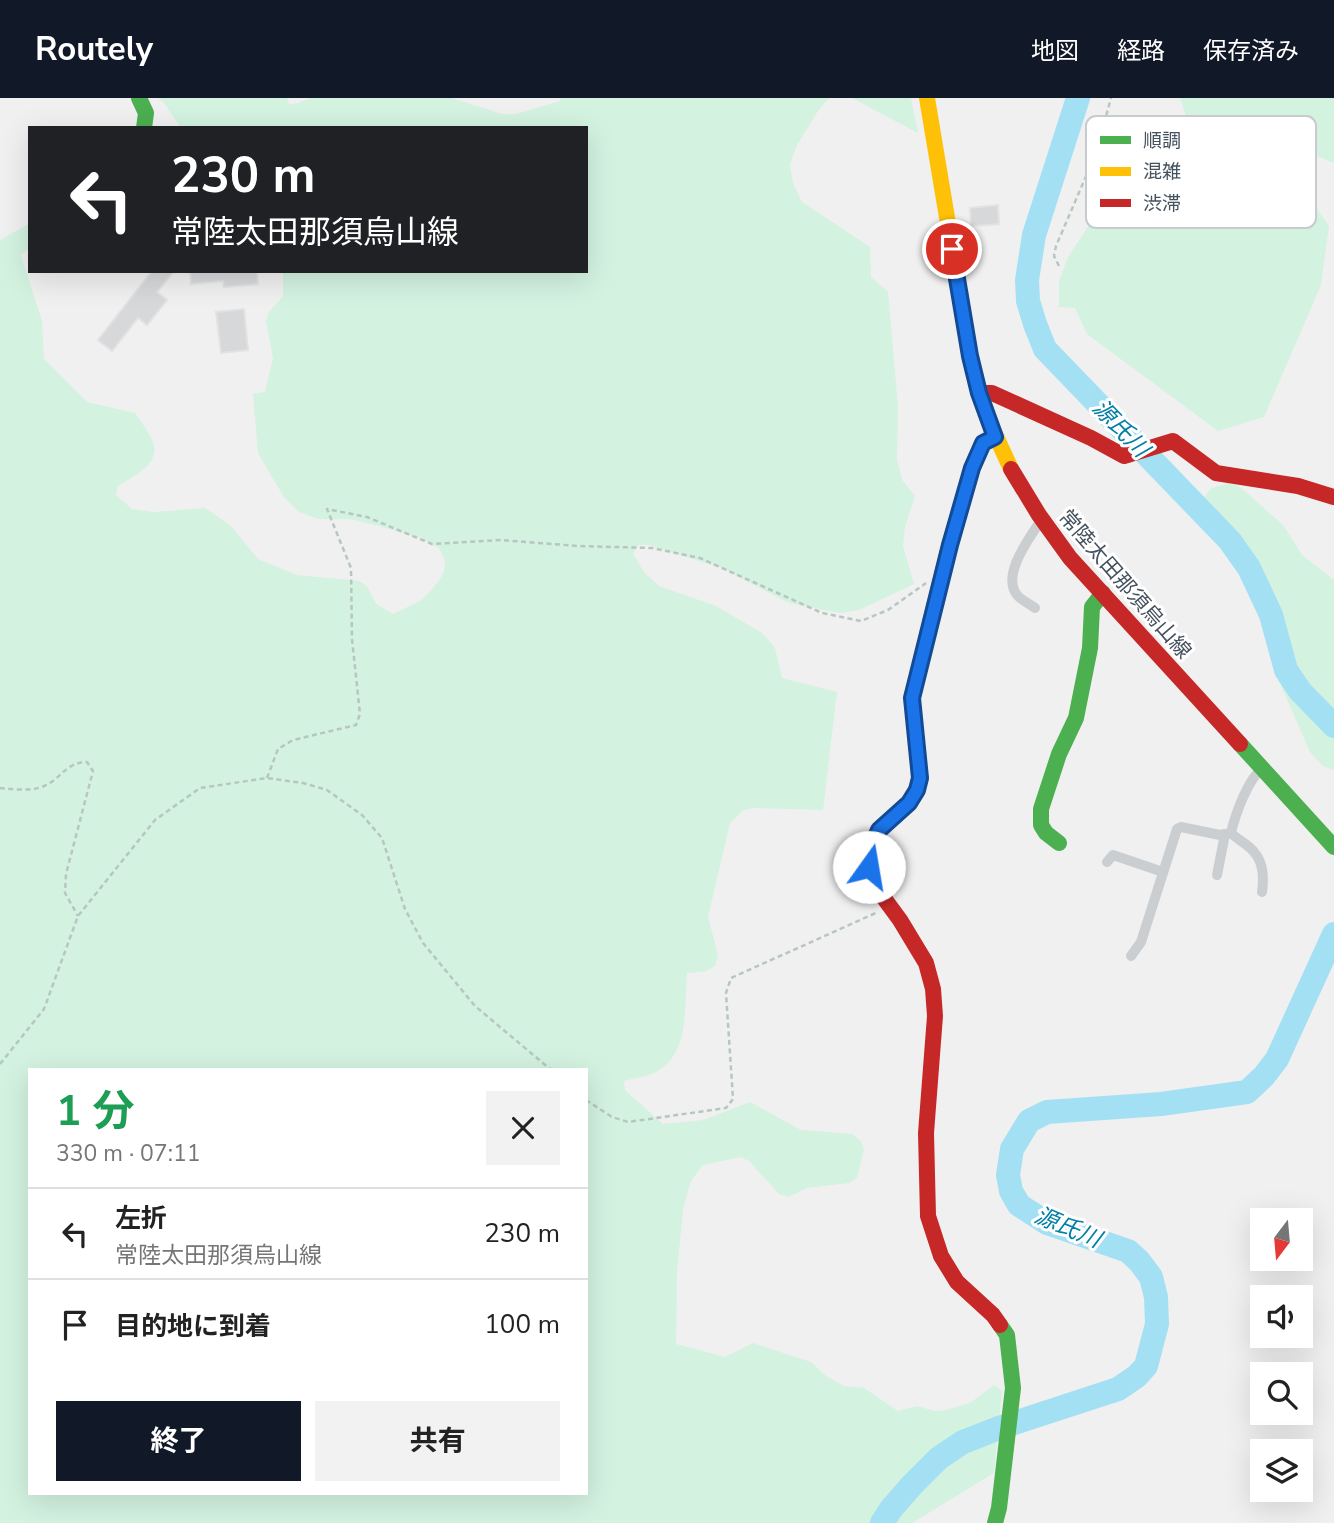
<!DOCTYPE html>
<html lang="ja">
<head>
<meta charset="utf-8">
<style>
  :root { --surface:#fff; --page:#f2f2f2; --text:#222; --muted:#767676; --line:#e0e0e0; --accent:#111827 }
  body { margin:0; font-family:"Nunito Sans","Noto Sans JP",sans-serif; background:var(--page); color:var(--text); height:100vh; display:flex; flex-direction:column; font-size:26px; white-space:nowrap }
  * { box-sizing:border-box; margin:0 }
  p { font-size:23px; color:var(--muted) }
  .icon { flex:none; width:38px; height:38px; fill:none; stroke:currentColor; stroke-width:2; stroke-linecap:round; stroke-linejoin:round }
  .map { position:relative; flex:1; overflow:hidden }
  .drawer { position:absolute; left:28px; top:970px; width:560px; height:427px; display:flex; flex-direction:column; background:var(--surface); border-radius:0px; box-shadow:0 7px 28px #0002 }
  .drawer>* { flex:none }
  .hud { position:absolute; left:28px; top:28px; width:560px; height:147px; border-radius:0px; box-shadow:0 7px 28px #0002; background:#202124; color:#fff; overflow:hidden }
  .needle { width:46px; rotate:196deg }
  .controls { position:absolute; left:1250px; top:1110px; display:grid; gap:14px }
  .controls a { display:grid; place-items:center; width:63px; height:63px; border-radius:0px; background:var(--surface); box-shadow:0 7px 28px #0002; font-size:35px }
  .pin { position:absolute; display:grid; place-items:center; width:60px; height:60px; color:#fff; margin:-30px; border:4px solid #fff; border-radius:50%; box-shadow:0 2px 7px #0007 }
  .me { position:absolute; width:77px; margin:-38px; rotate:13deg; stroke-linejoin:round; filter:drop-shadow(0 0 5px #0008) }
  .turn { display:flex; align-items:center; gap:24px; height:147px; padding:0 28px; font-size:32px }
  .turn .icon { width:91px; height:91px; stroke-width:2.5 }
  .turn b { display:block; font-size:49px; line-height:60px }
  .round { display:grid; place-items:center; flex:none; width:74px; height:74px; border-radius:0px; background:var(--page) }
  .headline { display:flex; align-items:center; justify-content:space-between; height:119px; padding:0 28px }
  h1 { font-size:42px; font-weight:700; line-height:52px; color:#1e9e55 }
  .action { display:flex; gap:14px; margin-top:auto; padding:14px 28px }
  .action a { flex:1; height:80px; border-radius:0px; background:var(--accent); color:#fff; font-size:28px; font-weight:700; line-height:80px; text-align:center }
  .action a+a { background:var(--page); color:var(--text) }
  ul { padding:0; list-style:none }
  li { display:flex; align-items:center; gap:21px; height:91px; padding:0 28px; border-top:2px solid var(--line) }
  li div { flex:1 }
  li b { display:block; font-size:26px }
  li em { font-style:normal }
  header { display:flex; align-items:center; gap:42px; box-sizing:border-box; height:98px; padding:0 35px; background:var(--accent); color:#fff }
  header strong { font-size:33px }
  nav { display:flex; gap:38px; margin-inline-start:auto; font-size:24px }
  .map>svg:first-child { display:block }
  .green { fill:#d3f2e0; fill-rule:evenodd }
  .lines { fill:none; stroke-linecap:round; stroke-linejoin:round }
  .river { stroke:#a4e0f3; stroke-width:24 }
  .building { fill:#d7d8da; stroke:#e2e2e3; stroke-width:2 }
  .path { stroke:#b7c6c1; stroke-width:2.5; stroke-dasharray:5 3.5; stroke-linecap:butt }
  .street { stroke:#cbced1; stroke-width:10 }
  .fast { stroke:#4caf50; stroke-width:16 }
  .slow { stroke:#ffc107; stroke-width:16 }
  .jam { stroke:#c62828; stroke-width:16 }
  .route-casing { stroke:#114b97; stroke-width:18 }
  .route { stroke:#1a73e8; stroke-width:12 }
  .labels { text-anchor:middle; stroke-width:6; stroke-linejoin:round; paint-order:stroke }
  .street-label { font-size:21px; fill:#45525e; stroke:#fff }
  .water-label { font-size:23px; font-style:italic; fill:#027fa6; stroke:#fff }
  .key { fill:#fff; stroke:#c7cbcf; stroke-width:2 }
  .key-label { font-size:19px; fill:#45525e }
</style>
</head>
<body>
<header>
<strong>Routely</strong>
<nav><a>地図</a><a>経路</a><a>保存済み</a></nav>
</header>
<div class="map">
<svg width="1334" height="1425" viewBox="0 0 1334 1425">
  <rect width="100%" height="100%" fill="#f1f0f0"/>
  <g class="green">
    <path d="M158,0h129l2,6 9,-1 12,-5h142l50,16h14l44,-13v-3h269l-11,13 -21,34 -7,19 3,19 9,19 68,45 1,30 17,15 10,114 -1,53 5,21 13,16 -10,31 -2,19 11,38 -55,26 -19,3 -51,-10 -65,-34 -75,-24h-11l-5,9 11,18 15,14 57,20 46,27 13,15 7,30 55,14 -14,118 -69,-2 -10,2 -14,13 -22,94 10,38 -3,11 -9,5 -19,2c-3,34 3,81 -31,99 -9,5 -22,6 -32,9l1,9 38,34 40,-4 47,-18 51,28 51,4 9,7 3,9 -7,28 -8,5 -42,5 -18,9 -10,-3 -30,-33 -9,-4 -37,8 -12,16 -8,28 -6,63 -1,72 49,13 28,-14 58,19 15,14 18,10 20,2 34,23 19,-5 18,5 11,-1 24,-7 24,-18 8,6 -8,82 -82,50h-912v-1283l30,-17v25l-9,7 21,66 2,38 43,43 48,11c6,9 14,19 18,29 8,22 -20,35 -35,44l-2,9 16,14 22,3 51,-4 25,17 28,34 39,16 62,6 8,5 9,18 17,10 27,-13 8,-7 13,-16 4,-10 -1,-10 -5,-10 -19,-10 -41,-12 -29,-7h-32l-19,-7 -15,-15 -26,-44 -5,-59 12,-2 8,-34 -7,-37 3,-9 14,-16v-25h303v-143h-405l-17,-25zM586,971v424h-556v-424z"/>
    <polygon points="852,0 911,0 918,35"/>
    <polygon points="1180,0 1334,0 1334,65 1317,58 1310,65 1260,36 1228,31 1200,32 1186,17"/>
    <polygon points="1199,48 1233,57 1244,57 1291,81 1315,108 1329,128 1321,187 1264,319 1218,333 1087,236 1075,210 1059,209 1059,183 1068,159 1107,100 1129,79"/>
    <polygon points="1228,385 1239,388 1284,428 1302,457 1334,482 1334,672 1323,668 1310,654 1276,576 1277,565 1257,486 1225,431 1205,409 1204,400 1210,391"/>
  </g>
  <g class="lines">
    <g class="river">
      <polyline points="1078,0 1034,137 1027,182 1028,203 1035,226 1045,251 1230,443 1249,470 1271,517 1286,572 1300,593 1334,628"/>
      <polyline points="882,1425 891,1411 912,1387 939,1360 963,1344 999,1330 1118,1291 1137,1278 1146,1268 1157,1226 1156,1199 1151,1179 1139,1163 1128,1153 1047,1125 1019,1107 1011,1093 1008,1077 1012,1051 1029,1023 1047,1014 1161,1006 1247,994 1264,978 1277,961 1334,836"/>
    </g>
  </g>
  <g class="building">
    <polygon points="998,107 999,126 971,128 970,110"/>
    <polygon points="152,173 174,173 157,194 167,202 147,227 138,220 112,253 98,242"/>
    <polygon points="190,173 257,173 258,186 224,189 223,183 191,186"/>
    <polygon points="244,211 248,252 221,255 216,214"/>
  </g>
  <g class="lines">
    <g class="path">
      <polyline points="1059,168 1054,158 1056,148 1096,55 1111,0"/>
      <polyline points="267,680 278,651 293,642 356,627 360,616 352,541 351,470 327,411 367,419 432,446 500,442 578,448 652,450 700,460 822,515 861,523 888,512 926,485"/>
      <path d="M0,690c14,1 31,4 44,-2 17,-7 22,-24 43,-24l6,9 -27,103 -1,19 13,23"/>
      <polyline points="0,966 44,911 78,818 155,722 200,690 267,680 303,685 327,692 362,717 382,740 405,811 423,845 475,908 550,971"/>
      <polyline points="586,1002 612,1019 628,1024 726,1010 733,1001 726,895 731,880 878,814"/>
    </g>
    <g class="street">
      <path d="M1035,510c-5,-4 -14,-8 -18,-13 -16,-21 13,-57 24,-75"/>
      <path d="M1262,671c-14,10 -27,46 -31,64 7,7 18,12 23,19 10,11 10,26 8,40"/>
      <polyline points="1107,764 1113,757 1163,774"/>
      <polyline points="1217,777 1225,736"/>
      <polyline points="1131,858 1141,844 1177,731 1181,729 1220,737 1231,735"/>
    </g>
    <g class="fast">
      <polyline points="139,0 146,15 144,30"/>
      <polyline points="1240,646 1334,749"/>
      <polyline points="1059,745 1046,735 1041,727 1041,711 1059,656 1076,620 1090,550 1092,509 1103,495"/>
      <polyline points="995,1425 999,1410 1013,1290 1007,1237 1000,1227"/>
    </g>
    <g class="slow">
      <polyline points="927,0 972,269 988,321 1011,371"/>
      <path d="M877,737l2,-5c18,-16 35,-27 41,-52l-8,-80 37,-152 23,-78 11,-25 12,-6"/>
    </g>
    <g class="jam">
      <polyline points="980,295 992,295 1091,340 1124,358 1173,343 1216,375 1298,388 1334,399"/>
      <polyline points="1011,371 1039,417 1070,460 1240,646"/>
      <polyline points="877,737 872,748 869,770 875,788 900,822 926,865 933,891 935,918 926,1035 928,1118 941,1158 957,1184 993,1217 1000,1227"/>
    </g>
  </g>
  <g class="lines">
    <defs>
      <polyline id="route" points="869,769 872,748 879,732 909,705 917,692 920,680 912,600 950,447 972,370 983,345 995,339 979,295 970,258 952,151"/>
    </defs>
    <use href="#route" class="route-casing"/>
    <use href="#route" class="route"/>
  </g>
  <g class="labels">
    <g class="street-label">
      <text transform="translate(1125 486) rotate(49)" y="7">常陸太田那須烏山線</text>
    </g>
    <g class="water-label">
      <text transform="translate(1121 330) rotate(46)" y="8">源氏川</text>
      <text transform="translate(1068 1129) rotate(23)" y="8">源氏川</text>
    </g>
  </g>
  <rect x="1086" y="18" width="230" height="112" rx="10" class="key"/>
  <rect x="1100" y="38" width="31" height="8" fill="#4caf50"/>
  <rect x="1100" y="69" width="31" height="9" fill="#ffc107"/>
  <rect x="1100" y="101" width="31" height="8" fill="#c62828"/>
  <g class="key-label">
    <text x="1143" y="49">順調</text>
    <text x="1143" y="80">混雑</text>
    <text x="1143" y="112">渋滞</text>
  </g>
</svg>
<div class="controls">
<a><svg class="needle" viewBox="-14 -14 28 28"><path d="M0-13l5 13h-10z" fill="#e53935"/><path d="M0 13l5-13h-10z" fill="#767676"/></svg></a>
<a><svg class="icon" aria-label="sound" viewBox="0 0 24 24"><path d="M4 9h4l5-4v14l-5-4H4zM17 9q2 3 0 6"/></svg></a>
<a><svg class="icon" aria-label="search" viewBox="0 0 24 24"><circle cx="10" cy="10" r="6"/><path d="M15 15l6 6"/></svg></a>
<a><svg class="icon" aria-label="layers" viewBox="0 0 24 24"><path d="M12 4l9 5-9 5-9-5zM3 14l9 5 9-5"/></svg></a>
</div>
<div class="pin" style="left:952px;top:151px;background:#d93025"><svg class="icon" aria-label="arrive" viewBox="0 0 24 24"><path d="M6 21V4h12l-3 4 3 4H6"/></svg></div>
<svg class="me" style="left:869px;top:769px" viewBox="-20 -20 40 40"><circle r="19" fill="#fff"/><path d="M0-13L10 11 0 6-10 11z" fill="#1a73e8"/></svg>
<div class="hud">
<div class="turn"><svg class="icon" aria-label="left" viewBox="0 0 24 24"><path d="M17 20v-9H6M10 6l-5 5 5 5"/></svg><div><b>230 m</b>常陸太田那須烏山線</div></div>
</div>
<section class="drawer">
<div class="headline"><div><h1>1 分</h1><p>330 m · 07:11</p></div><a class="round"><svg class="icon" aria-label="close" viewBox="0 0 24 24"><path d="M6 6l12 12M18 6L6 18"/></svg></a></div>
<ul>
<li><svg class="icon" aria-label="left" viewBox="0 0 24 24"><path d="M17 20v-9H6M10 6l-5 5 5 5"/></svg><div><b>左折</b><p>常陸太田那須烏山線</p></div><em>230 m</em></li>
<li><svg class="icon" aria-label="arrive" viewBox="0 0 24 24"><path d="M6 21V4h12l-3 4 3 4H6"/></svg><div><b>目的地に到着</b></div><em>100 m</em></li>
</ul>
<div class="action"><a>終了</a><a>共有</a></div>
</section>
</div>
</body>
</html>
